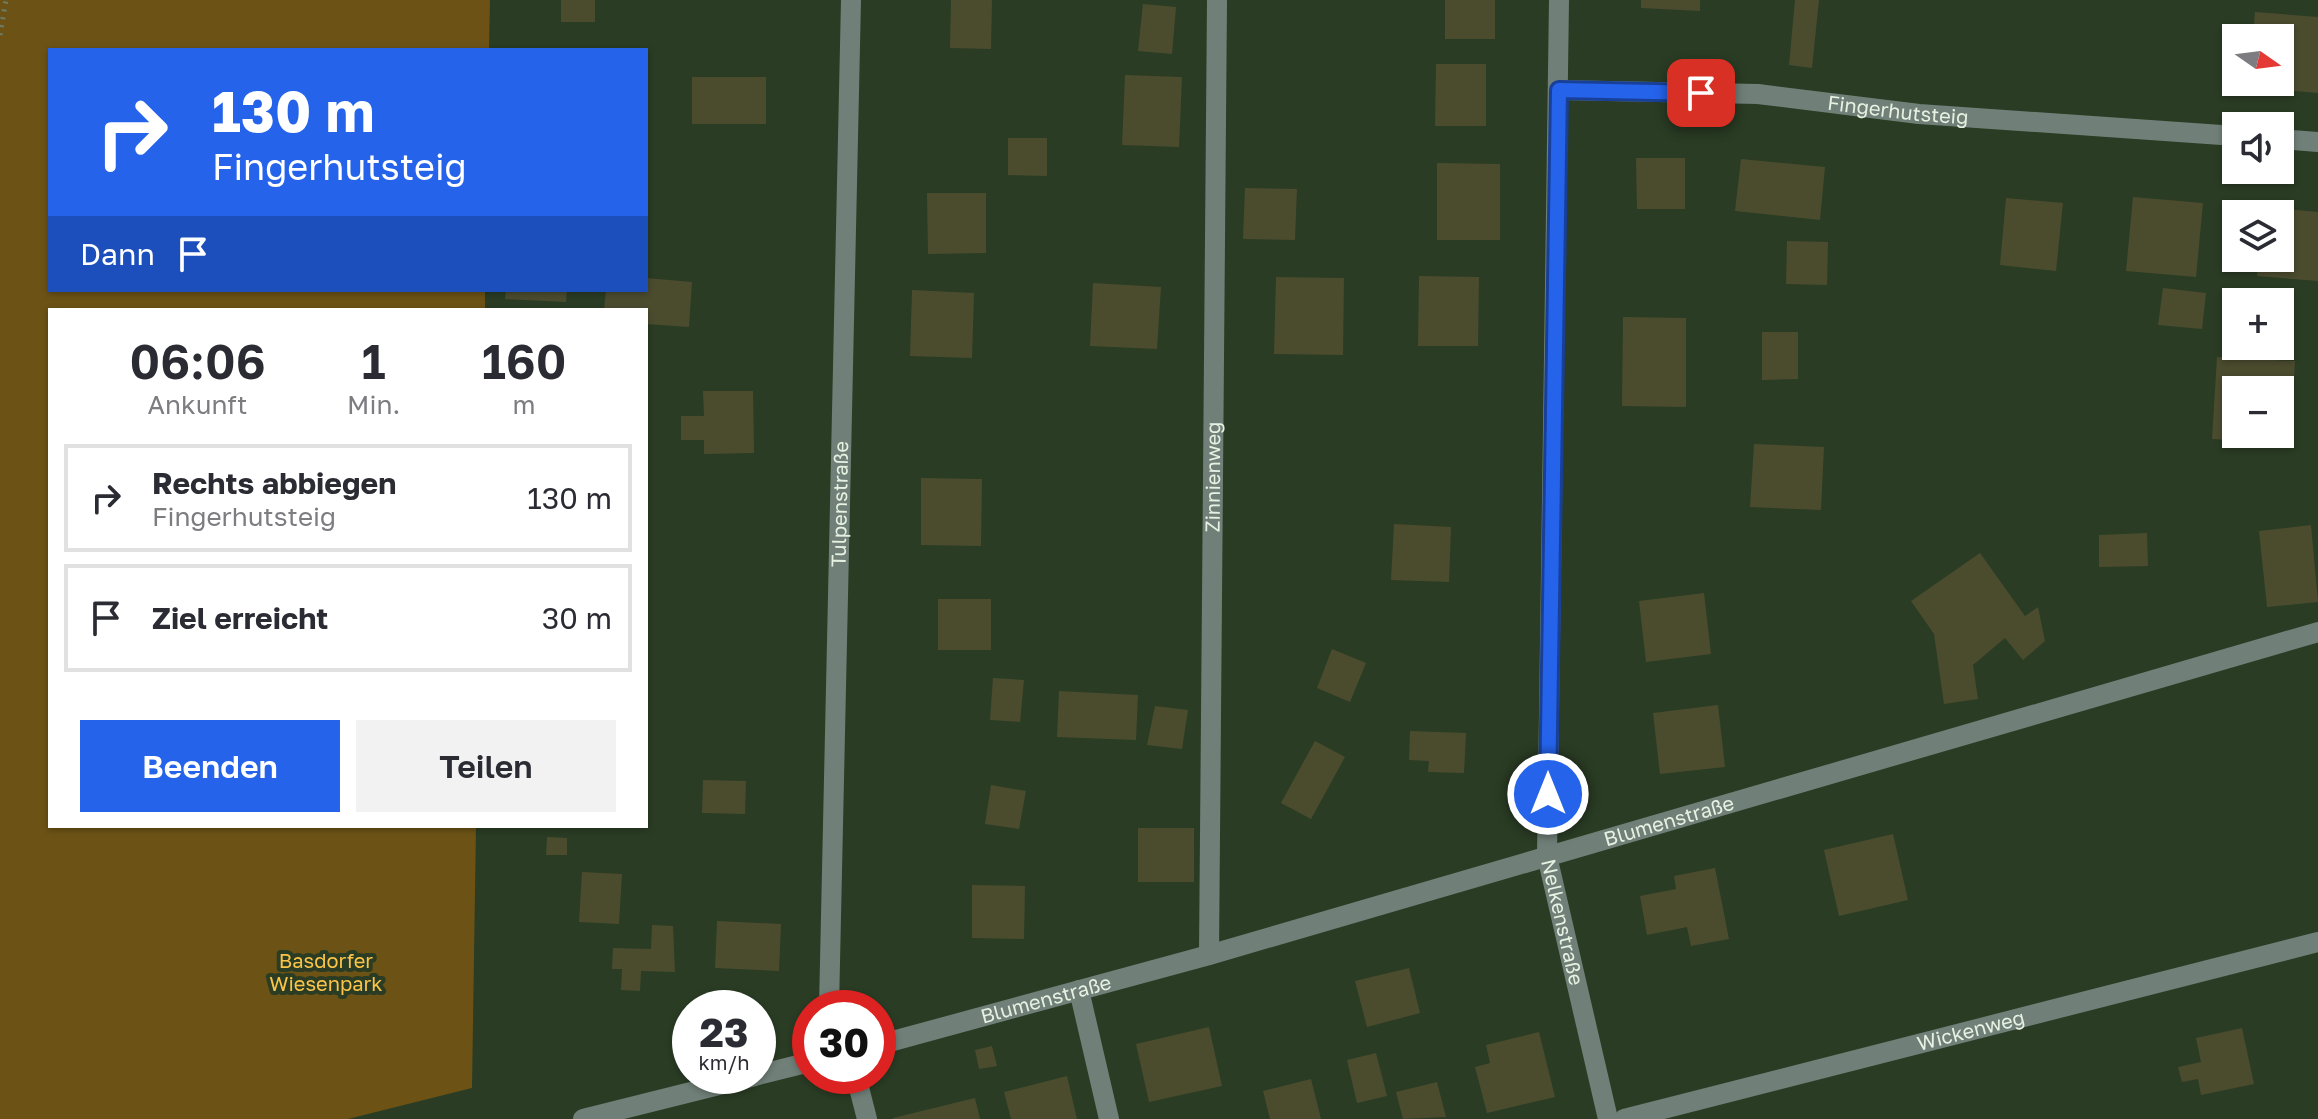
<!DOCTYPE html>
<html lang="de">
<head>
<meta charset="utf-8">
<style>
  :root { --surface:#fff; --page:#f2f2f3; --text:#2b2b33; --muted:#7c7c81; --line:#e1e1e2; --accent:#2563eb }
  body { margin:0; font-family:"Golos Text",sans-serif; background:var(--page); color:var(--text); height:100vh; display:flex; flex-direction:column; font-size:30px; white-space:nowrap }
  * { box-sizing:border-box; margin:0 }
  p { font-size:26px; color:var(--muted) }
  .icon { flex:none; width:44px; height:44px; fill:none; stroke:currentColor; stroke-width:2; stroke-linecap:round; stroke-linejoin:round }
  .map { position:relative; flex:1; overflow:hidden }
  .drawer { position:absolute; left:48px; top:308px; width:600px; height:520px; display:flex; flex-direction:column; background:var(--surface); border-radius:0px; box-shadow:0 2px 6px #0004 }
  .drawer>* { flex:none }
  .top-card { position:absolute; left:48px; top:48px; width:600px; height:244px; border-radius:0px; box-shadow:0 2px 6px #0004; background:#2563eb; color:#fff; overflow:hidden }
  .needle { width:52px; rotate:104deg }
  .fabs { position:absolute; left:2222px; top:24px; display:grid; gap:16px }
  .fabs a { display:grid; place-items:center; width:72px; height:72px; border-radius:0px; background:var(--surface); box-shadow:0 2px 6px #0004; font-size:40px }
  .speed { position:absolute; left:672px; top:990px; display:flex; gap:16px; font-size:40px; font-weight:700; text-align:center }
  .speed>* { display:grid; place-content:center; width:104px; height:104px; border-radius:50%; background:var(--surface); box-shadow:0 2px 6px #0004; line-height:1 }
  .speed small { font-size:20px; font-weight:400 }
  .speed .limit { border:12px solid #d22; background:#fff; color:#111 }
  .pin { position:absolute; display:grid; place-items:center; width:68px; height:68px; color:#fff; margin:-34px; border-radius:16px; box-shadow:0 4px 12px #0006 }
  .me { position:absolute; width:88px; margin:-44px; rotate:0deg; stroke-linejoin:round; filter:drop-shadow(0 0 6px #0008) }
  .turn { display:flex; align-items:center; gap:28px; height:168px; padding:0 32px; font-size:36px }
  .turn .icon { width:104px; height:104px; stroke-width:2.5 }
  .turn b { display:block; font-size:56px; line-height:68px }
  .then { display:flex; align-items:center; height:76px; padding:0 32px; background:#0003; gap:16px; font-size:30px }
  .eta { display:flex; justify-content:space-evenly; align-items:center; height:136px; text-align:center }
  .eta b { font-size:48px; font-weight:600; line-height:56px }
  .action { display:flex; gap:16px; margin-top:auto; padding:16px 32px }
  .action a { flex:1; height:92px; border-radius:0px; background:var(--accent); color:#fff; font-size:32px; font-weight:600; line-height:92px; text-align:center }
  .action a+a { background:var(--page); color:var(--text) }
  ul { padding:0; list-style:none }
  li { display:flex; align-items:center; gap:24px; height:108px; margin:0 16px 12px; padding:0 16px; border:4px solid var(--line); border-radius:0px }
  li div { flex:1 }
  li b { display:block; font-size:30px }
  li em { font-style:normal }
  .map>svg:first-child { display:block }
  .green { fill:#6c5215 }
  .building { fill:#4b4c2e; fill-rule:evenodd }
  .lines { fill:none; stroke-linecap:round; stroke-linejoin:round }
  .path { stroke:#6c7c67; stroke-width:5; stroke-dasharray:2 6; stroke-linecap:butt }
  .minor { stroke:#708078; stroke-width:20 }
  .route-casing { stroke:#184099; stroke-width:20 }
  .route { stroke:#2563eb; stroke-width:14 }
  .labels { text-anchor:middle; stroke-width:8; stroke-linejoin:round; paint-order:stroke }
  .street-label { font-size:20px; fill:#e6f1e2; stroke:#2a3c24 }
  .park-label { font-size:20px; fill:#fbc448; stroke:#2a3c24 }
</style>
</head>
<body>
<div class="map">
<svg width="2318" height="1119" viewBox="0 0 2318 1119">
  <rect width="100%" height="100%" fill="#2a3c24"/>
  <polygon class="green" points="0,0 490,0 489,50 50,50 50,290 485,290 485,310 50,310 50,826 476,826 472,1088 348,1119 0,1119"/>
  <g class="building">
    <rect x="561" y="0" width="34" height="22"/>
    <polygon points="951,0 992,0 991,49 950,48"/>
    <rect x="1445" y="0" width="50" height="39"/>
    <polygon points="1641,0 1700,0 1700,11 1641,8"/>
    <polygon points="1795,0 1819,0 1812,68 1789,65"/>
    <polygon points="1143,4 1176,7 1172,54 1138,51"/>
    <polygon points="2255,12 2318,17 2318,93 2248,87 2248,82 2280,82 2280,38 2253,38"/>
    <polygon points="1436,64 1486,64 1486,126 1435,126"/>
    <polygon points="1125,75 1182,77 1179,147 1122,145"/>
    <rect x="692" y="77" width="74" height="47"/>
    <polygon points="1008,138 1047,138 1047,176 1008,175"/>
    <polygon points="1636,158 1685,158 1685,209 1637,209"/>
    <polygon points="1741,159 1825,167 1820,220 1735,211"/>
    <polygon points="1437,163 1500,164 1500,240 1437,240"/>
    <polygon points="1245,188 1297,189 1295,240 1243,239"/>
    <polygon points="927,193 986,193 986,253 928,254"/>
    <polygon points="2133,197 2203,203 2196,277 2126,271"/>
    <polygon points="2006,198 2063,203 2056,271 2000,265"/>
    <polygon points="2263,207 2318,212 2318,281 2257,276 2259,258 2280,258 2280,214 2263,214"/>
    <polygon points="1787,241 1828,242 1827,285 1786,284"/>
    <polygon points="1419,276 1479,277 1478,346 1418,346"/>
    <polygon points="1276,277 1344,278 1343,355 1274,354"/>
    <polygon points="646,278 692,282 689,327 646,324 646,310 604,310 606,290 646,290"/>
    <polygon points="1093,283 1161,287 1157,349 1090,346"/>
    <polygon points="2163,288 2206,293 2202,329 2158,325"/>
    <polygon points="506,290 567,290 566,302 505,299"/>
    <polygon points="912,290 974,293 972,358 910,356"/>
    <polygon points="1623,317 1686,318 1686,407 1622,406"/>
    <polygon points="1762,332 1798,332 1798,379 1762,380"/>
    <path d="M2217,357l78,4 -5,82 -78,-4zM2236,390h44v44h-44z"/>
    <polygon points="703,391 753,391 754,453 704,454 704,440 681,440 681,416 704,416"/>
    <polygon points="1754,444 1824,447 1821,510 1750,507"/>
    <polygon points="921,478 982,479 981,546 921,545"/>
    <polygon points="1394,524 1451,527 1449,582 1391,580"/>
    <polygon points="2311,525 2318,602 2267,607 2259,531"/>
    <polygon points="2147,533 2148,566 2099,567 2099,535"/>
    <polygon points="1980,553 2025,616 2038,607 2045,641 2023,660 2005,638 1973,665 1978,699 1944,704 1934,634 1911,601"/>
    <polygon points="1704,593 1711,654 1646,662 1639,601"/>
    <rect x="938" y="599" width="53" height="51"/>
    <polygon points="1332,649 1366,663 1350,702 1317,688"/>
    <polygon points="993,678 1024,680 1020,722 990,720"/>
    <polygon points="1059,691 1138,695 1136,740 1057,737"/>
    <polygon points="1718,705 1725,767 1660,774 1653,713"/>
    <polygon points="1155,706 1188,710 1182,749 1147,745"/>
    <polygon points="1410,731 1466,733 1464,773 1428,772 1429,761 1409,760"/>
    <polygon points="1315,741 1345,757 1311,819 1281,803"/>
    <polygon points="703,780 746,781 745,814 702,813"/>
    <polygon points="991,785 1026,791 1019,829 985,824"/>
    <rect x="1138" y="828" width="56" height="54"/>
    <polygon points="1893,834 1908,900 1839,916 1824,850"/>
    <polygon points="547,837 567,838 567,855 546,855"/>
    <polygon points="1715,868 1729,939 1691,946 1687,927 1647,935 1640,896 1676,889 1674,876"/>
    <polygon points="582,872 622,874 619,924 579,922"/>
    <polygon points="972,885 1025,886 1024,939 972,938"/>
    <polygon points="717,921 781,924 779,971 715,968"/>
    <polygon points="652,925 673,926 675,972 641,971 640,991 621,990 622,969 612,969 613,948 651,949"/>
    <polygon points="1409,968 1420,1013 1367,1027 1355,981"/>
    <polygon points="1209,1027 1222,1086 1149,1102 1136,1044"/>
    <polygon points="2242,1028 2254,1084 2201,1095 2198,1079 2182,1082 2178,1067 2201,1062 2196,1038"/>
    <polygon points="1539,1032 1555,1097 1487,1113 1475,1067 1490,1063 1486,1045"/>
    <polygon points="992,1046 997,1066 979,1069 975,1050"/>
    <polygon points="1376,1053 1387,1096 1357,1103 1347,1060"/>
    <polygon points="1067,1076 1077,1119 1011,1119 1004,1092"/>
    <polygon points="1311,1079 1321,1119 1270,1119 1263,1091"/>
    <polygon points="1437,1082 1446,1117 1403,1119 1396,1092"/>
    <polygon points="975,1098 980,1119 893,1119 893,1118"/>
  </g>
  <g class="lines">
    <polyline class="path" points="0,35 6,0"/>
    <g class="minor">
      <path id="s1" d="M1559,0l-12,856 61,263"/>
      <path id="s2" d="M1559,90l199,4 161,20 317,22"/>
      <polyline points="2280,139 2318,142"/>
      <path id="s3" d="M1209,955l8,-955"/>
      <polyline points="1079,990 1109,1119"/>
      <path id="s4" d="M829,1008l22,-1008"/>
      <path id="s5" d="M878,1045l331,-90 1109,-323"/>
      <polyline points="758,1075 810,1062"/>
      <polyline points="856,1076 867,1119"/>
      <polyline points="583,1119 755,1076"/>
      <path id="s6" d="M1624,1119l694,-177"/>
    </g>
  </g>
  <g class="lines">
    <defs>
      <polyline id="route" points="1548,794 1559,90 1701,93"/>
    </defs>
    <use href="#route" class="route-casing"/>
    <use href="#route" class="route"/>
  </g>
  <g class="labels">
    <g class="street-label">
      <text dy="7" stroke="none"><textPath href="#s2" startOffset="340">Fingerhutsteig</textPath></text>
      <text dy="7" stroke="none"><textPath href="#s3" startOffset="478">Zinnienweg</textPath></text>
      <text dy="7" stroke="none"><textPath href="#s4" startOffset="504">Tulpenstraße</textPath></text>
      <text dy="7" stroke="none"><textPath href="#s5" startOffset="822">Blumenstraße</textPath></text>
      <text dy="7" stroke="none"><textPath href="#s1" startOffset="924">Nelkenstraße</textPath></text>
      <text dy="7" stroke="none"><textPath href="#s5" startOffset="174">Blumenstraße</textPath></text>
      <text dy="7" stroke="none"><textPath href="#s6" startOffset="358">Wickenweg</textPath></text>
    </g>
    <g class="park-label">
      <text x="326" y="968">Basdorfer<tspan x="326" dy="23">Wiesenpark</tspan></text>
    </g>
  </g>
</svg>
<div class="fabs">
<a><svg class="needle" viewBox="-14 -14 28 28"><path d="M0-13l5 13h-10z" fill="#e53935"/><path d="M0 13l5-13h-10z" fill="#7c7c81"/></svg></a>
<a><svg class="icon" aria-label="sound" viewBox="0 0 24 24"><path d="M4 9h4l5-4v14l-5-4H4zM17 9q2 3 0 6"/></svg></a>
<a><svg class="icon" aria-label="layers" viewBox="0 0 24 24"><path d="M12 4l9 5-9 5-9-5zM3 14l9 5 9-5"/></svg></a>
<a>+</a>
<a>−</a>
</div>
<div class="speed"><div>23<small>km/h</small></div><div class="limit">30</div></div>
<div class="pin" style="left:1701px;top:93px;background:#d93025"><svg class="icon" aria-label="arrive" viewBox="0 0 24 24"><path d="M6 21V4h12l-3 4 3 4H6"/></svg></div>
<svg class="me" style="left:1548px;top:794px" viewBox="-20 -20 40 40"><circle r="17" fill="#2563eb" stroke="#fff" stroke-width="3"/><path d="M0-11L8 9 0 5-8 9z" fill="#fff"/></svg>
<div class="top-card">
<div class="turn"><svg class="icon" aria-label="right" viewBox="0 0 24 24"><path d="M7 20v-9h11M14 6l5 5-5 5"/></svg><div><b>130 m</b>Fingerhutsteig</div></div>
<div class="then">Dann<svg class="icon" aria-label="arrive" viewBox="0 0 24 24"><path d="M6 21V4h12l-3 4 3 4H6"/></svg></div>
</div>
<section class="drawer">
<div class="eta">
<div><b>06:06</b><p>Ankunft</p></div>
<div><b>1</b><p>Min.</p></div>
<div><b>160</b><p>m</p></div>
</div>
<ul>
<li><svg class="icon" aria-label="right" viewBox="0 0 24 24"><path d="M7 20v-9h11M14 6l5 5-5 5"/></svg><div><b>Rechts abbiegen</b><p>Fingerhutsteig</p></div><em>130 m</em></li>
<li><svg class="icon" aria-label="arrive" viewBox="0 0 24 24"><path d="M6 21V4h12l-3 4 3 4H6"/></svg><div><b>Ziel erreicht</b></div><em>30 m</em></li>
</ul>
<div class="action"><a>Beenden</a><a>Teilen</a></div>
</section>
</div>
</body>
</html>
